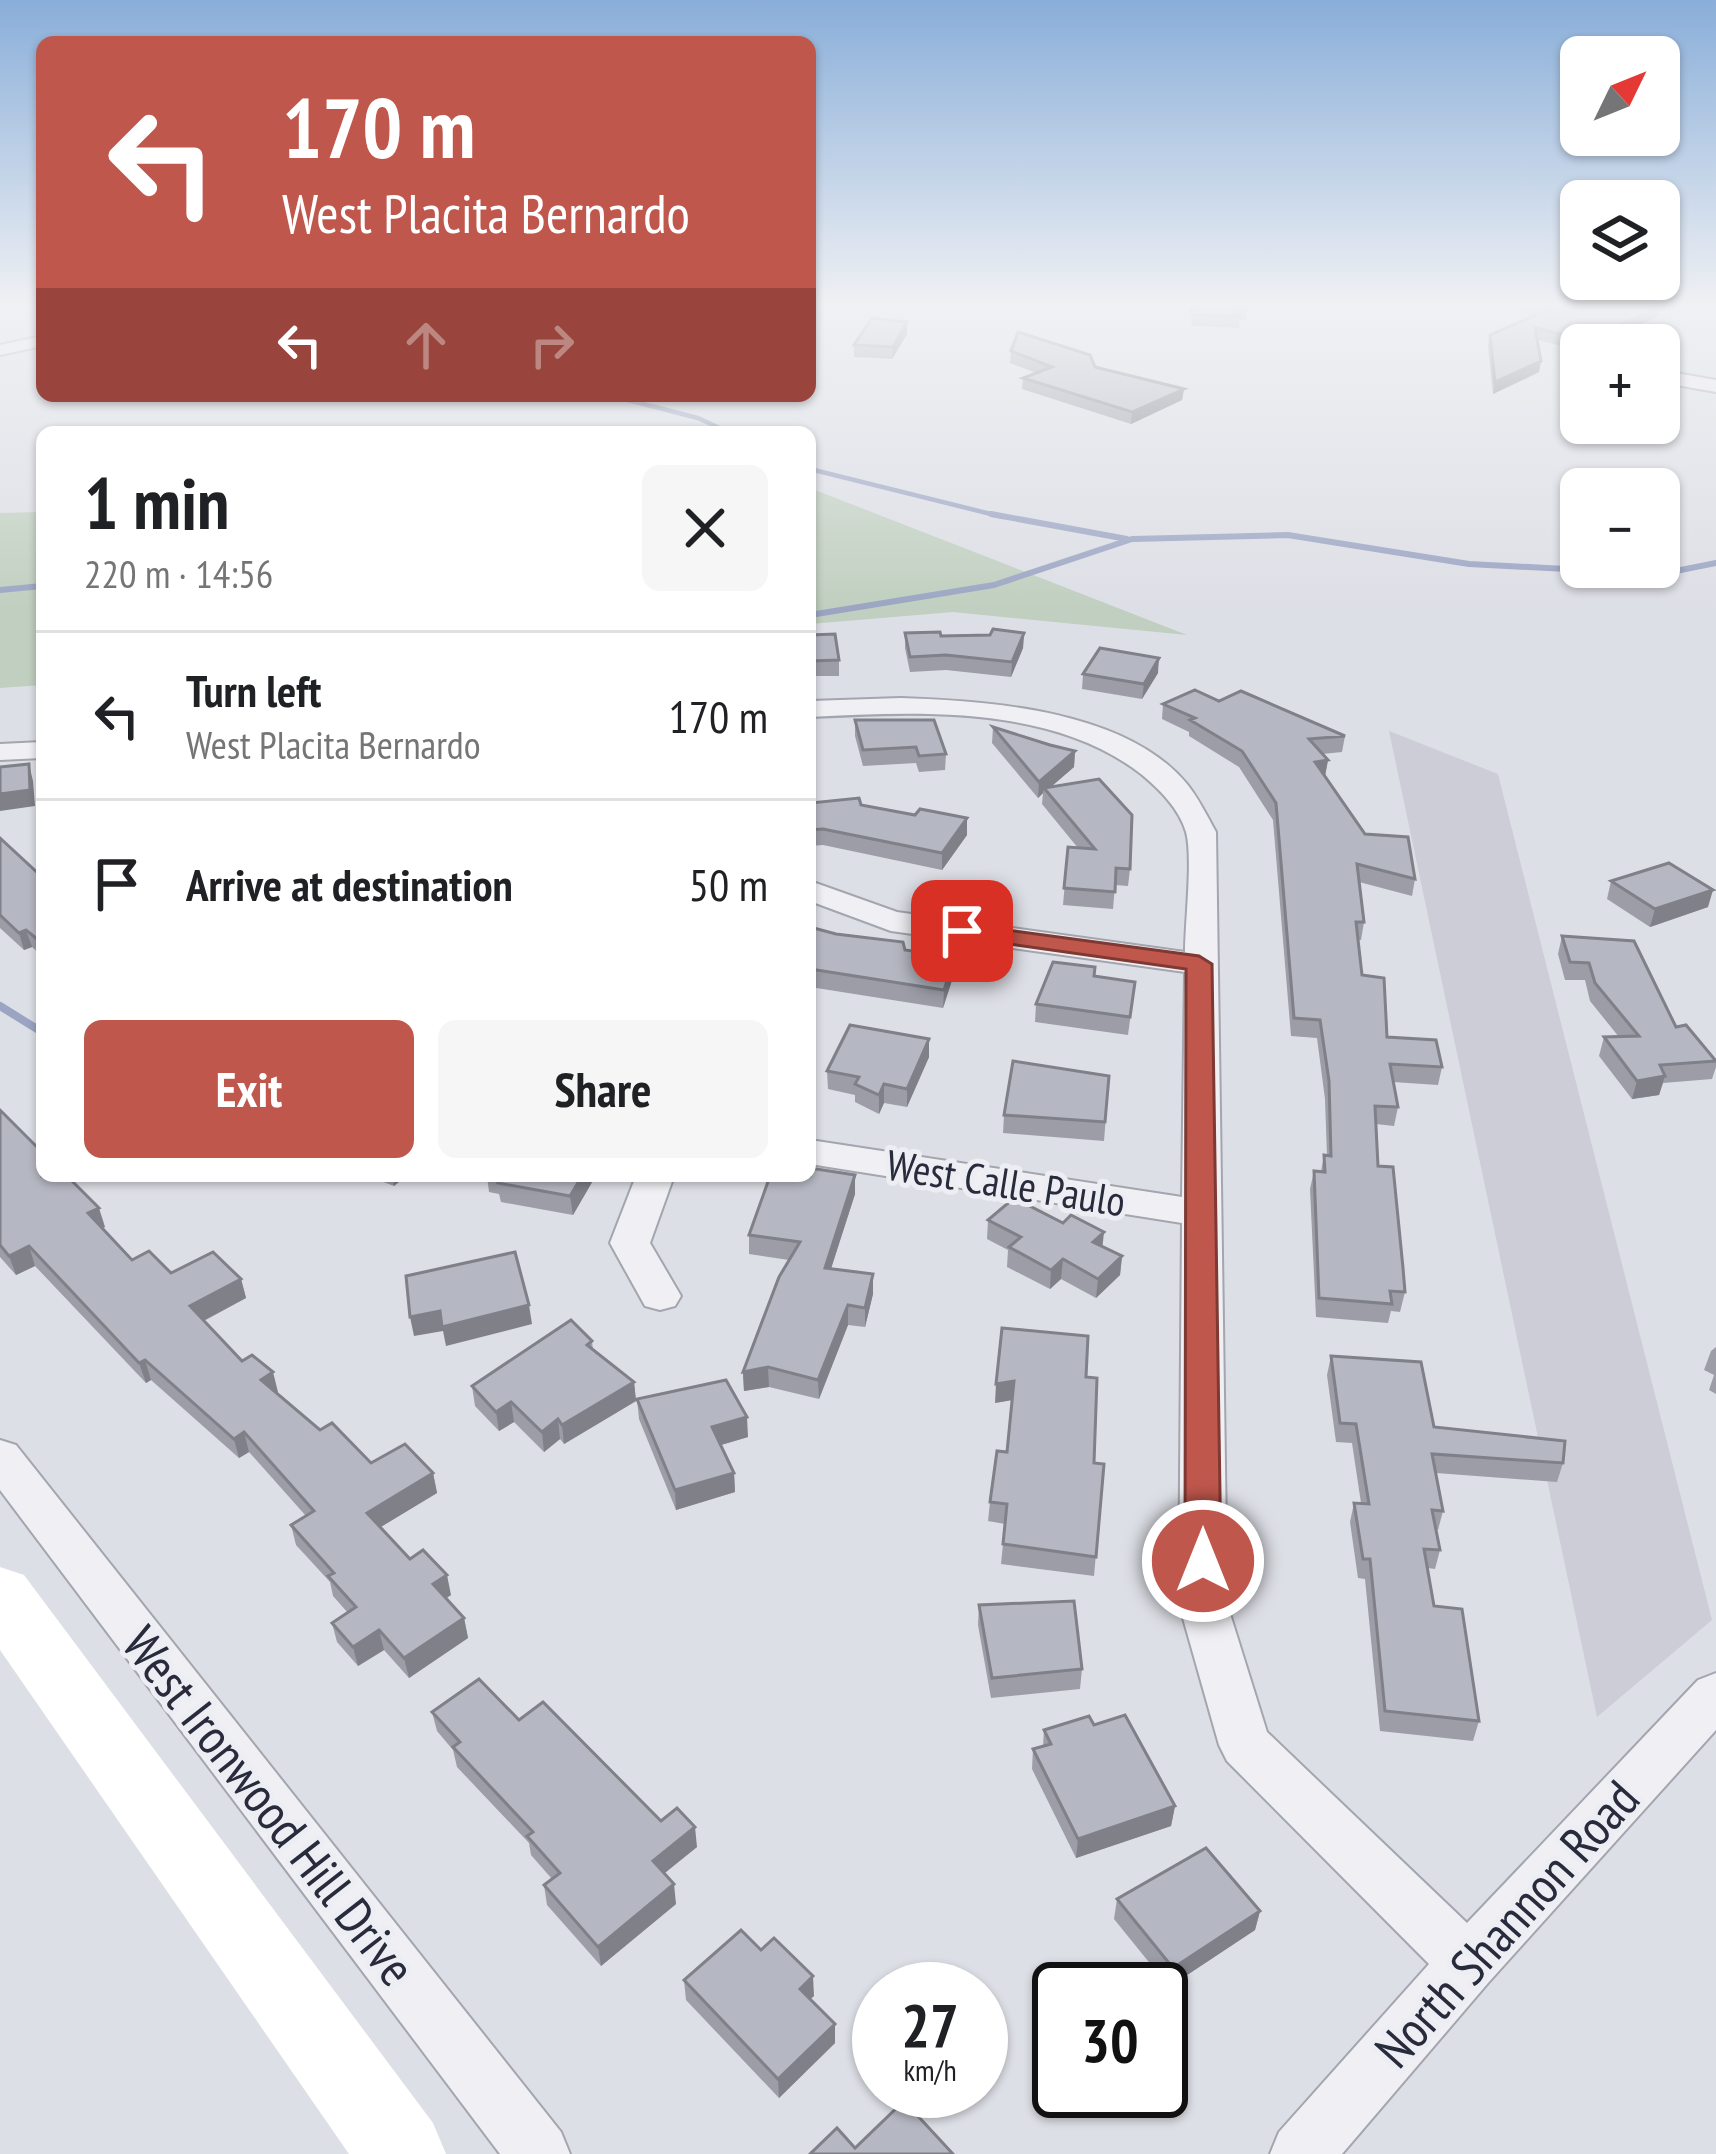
<!DOCTYPE html>
<html lang="en">
<head>
<meta charset="utf-8">
<style>
  :root { --surface:#fff; --page:#f6f6f6; --text:#202124; --muted:#757577; --line:#e0e0e0; --accent:#c0574d }
  body { margin:0; font-family:"PT Sans Narrow",sans-serif; background:var(--page); color:var(--text); height:100vh; display:flex; flex-direction:column; font-size:45px; white-space:nowrap }
  * { box-sizing:border-box; margin:0 }
  p { font-size:39px; color:var(--muted) }
  .icon { flex:none; width:66px; height:66px; fill:none; stroke:currentColor; stroke-width:2; stroke-linecap:round; stroke-linejoin:round }
  .map { position:relative; flex:1; overflow:hidden }
  .details { position:absolute; left:36px; top:426px; width:780px; height:756px; display:flex; flex-direction:column; background:var(--surface); border-radius:18px; box-shadow:0 3px 9px #0004 }
  .details>* { flex:none }
  .banner { position:absolute; left:36px; top:36px; width:780px; height:366px; border-radius:18px; box-shadow:0 3px 9px #0004; background:#c0574d; color:#fff; overflow:hidden }
  .needle { width:78px; rotate:47deg }
  .controls { position:absolute; left:1560px; top:36px; display:grid; gap:24px }
  .controls a { display:grid; place-items:center; width:120px; height:120px; border-radius:18px; background:var(--surface); box-shadow:0 3px 9px #0004; font-size:60px }
  .speed { position:absolute; left:852px; top:1962px; display:flex; gap:24px; font-size:60px; font-weight:700; text-align:center }
  .speed>* { display:grid; place-content:center; width:156px; height:156px; border-radius:50%; background:var(--surface); box-shadow:0 3px 9px #0004; line-height:1 }
  .speed small { font-size:30px; font-weight:400 }
  .speed .limit { border:6px solid #111; border-radius:18px; background:#fff; color:#111 }
  .pin { position:absolute; display:grid; place-items:center; width:102px; height:102px; color:#fff; margin:-51px; border-radius:24px; box-shadow:0 6px 18px #0006 }
  .me { position:absolute; width:132px; margin:-66px; rotate:0deg; stroke-linejoin:round; filter:drop-shadow(0 0 9px #0008) }
  .turn { display:flex; align-items:center; gap:42px; height:252px; padding:0 48px; font-size:54px }
  .turn .icon { width:156px; height:156px; stroke-width:2.5 }
  .turn b { display:block; font-size:84px; line-height:102px }
  .lanes { display:flex; align-items:center; height:114px; padding:0 48px; background:#0003; justify-content:center; gap:60px; direction:ltr }
  .lanes .off { opacity:.35 }
  .round { display:grid; place-items:center; flex:none; width:126px; height:126px; border-radius:18px; background:var(--page) }
  .head { display:flex; align-items:center; justify-content:space-between; height:204px; padding:0 48px }
  h1 { font-size:72px; font-weight:700; line-height:90px }
  .action { display:flex; gap:24px; margin-top:auto; padding:24px 48px }
  .action a { flex:1; height:138px; border-radius:18px; background:var(--accent); color:#fff; font-size:48px; font-weight:700; line-height:138px; text-align:center }
  .action a+a { background:var(--page); color:var(--text) }
  ul { padding:0; list-style:none }
  li { display:flex; align-items:center; gap:36px; height:168px; padding:0 48px; border-top:3px solid var(--line) }
  li div { flex:1 }
  li b { display:block; font-size:45px }
  li em { font-style:normal }
  .map>svg:first-child { display:block }
  .built { fill:#cccdd7 }
  .green { fill:#c0cfbf }
  .lines { fill:none; stroke-linecap:round; stroke-linejoin:round }
  .stream-far2 { stroke:#9ba5c3; stroke-width:4.5 }
  .stream-far1 { stroke:#9ba5c3; stroke-width:6 }
  .stream { stroke:#9ba5c3; stroke-width:8 }
  .street-casing { stroke:#a3a5af; stroke-width:4 }
  .street { fill:#f0f0f4; fill-rule:evenodd }
  .secondary { fill:#fff; fill-rule:evenodd }
  .wall { fill:#9c9da7 }
  .shaded-wall { fill:#7f8088 }
  .building { fill:#b5b7c2; stroke:#7f8088; stroke-width:3 }
  .route { fill:#c0574d; stroke:#7d3932; stroke-width:3 }
  .labels { text-anchor:middle; stroke-width:10; stroke-linejoin:round; paint-order:stroke }
  .street-label { font-size:42px; fill:#282b3b; stroke:#eceef3 }
  .near-street-label { font-size:51px; fill:#282b3b; stroke:#eceef3 }
</style>
</head>
<body>
<div class="map">
<svg width="1716" height="2154" viewBox="0 0 1716 2154">
  <rect width="100%" height="100%" fill="#dddfe6"/>
  <polygon class="built" points="1389,731 1498,774 1712,1620 1597,1717"/>
  <g class="green">
    <polygon points="810,488 1187,635 953,612 810,624"/>
    <polygon points="42,512 42,685 0,688 0,513"/>
  </g>
  <g class="lines">
    <g class="stream-far2">
      <polyline points="612,396 698,418 728,432"/>
      <polyline points="810,469 1003,517"/>
    </g>
    <g class="stream-far1">
      <polyline points="991,514 1127,539"/>
      <polyline points="0,590 42,586"/>
      <polyline points="810,615 994,585 1132,539 1288,535 1469,564 1661,574 1716,563"/>
    </g>
    <polyline class="stream" points="0,1006 42,1032"/>
    <defs>
      <g id="street">
        <polygon points="42,336 42,346 0,355 0,345"/>
        <polygon points="1659,370 1716,380 1716,392 1659,382"/>
        <path d="M901,698c89,3 225,12 286,86 12,15 20,32 29,48l11,772 40,128 200,191 231,-243 18,-7v57l-228,253 -146,171h-72l9,-22 150,-168 -202,-203 -8,-16 -40,-141 3,-381 -372,-59v-24l372,57 3,-225 -294,-41 -81,-30v-20l87,31 288,40c0,-29 8,-95 1,-120 -7,-24 -27,-43 -45,-58 -90,-70 -224,-62 -331,-57v-16z"/>
        <polygon points="42,742 42,758 0,760 0,744"/>
        <polygon points="636,1176 674,1176 650,1243 681,1296 675,1306 660,1310 645,1306 610,1243"/>
        <polygon points="0,1440 16,1445 561,2132 570,2154 500,2154 0,1490"/>
      </g>
    </defs>
    <use href="#street" class="street-casing"/>
    <use href="#street" class="street"/>
    <polygon class="secondary" points="0,1567 24,1575 433,2123 446,2154 349,2154 0,1650"/>
  </g>
  <g class="wall">
    <polygon points="1189,308 1247,308 1246,321 1240,320 1239,328 1192,326"/>
    <polygon points="1510,308 1660,308 1657,317 1597,345 1581,345 1581,350 1537,340 1541,361 1539,372 1493,394 1488,346 1490,335 1534,316"/>
    <polygon points="907,334 892,359 854,357 854,345"/>
    <polygon points="1011,351 1095,367 1184,389 1182,400 1131,424 1022,389 1023,378 1036,373 1010,363"/>
    <polygon points="905,633 941,636 1024,633 1023,648 1011,677 946,670 910,672 905,648"/>
    <polygon points="810,635 839,660 839,676 811,676"/>
    <polygon points="1158,673 1142,699 1082,689 1083,674"/>
    <polygon points="1219,701 1345,736 1342,752 1322,754 1328,760 1325,776 1365,834 1415,879 1412,896 1359,882 1364,922 1361,940 1358,940 1362,975 1387,1037 1442,1067 1438,1085 1393,1082 1398,1107 1394,1126 1376,1124 1378,1166 1405,1292 1400,1312 1391,1311 1388,1323 1316,1317 1310,1189 1314,1171 1321,1171 1324,1155 1327,1156 1325,1099 1317,1038 1291,1036 1273,820 1239,767 1189,736 1189,732 1162,719 1163,704"/>
    <polygon points="855,720 946,754 945,770 919,772 916,763 863,766 855,736"/>
    <polygon points="993,727 1075,751 1074,767 1052,786 1130,869 1128,886 1115,885 1113,909 1063,905 1068,847 1078,848 1042,804 1043,793 1038,798 992,743"/>
    <polygon points="810,803 861,805 967,835 942,870 823,845 810,846"/>
    <polygon points="0,838 42,877 42,956 32,947 24,950 0,928"/>
    <polygon points="1611,881 1708,907 1650,927 1607,899"/>
    <polygon points="810,927 905,950 954,974 943,1008 810,987"/>
    <polygon points="1562,936 1716,1059 1716,1067 1712,1079 1663,1083 1659,1095 1632,1099 1599,1056 1604,1037 1619,1037 1590,1001 1585,980 1565,980 1558,954"/>
    <polygon points="1094,976 1135,982 1128,1035 1035,1022 1036,1004"/>
    <polygon points="929,1039 929,1057 907,1107 884,1103 879,1114 855,1102 855,1095 828,1089 827,1071"/>
    <polygon points="1109,1076 1104,1141 1003,1133 1004,1115"/>
    <polygon points="0,1110 105,1227 102,1228 132,1260 171,1273 241,1279 246,1298 204,1321 242,1361 320,1430 371,1463 433,1473 437,1493 380,1527 410,1559 451,1595 446,1598 464,1618 468,1638 409,1678 384,1650 358,1666 337,1642 332,1623 348,1613 333,1596 330,1582 296,1545 291,1525 306,1516 249,1452 239,1458 151,1380 146,1383 35,1266 16,1275 0,1257"/>
    <polygon points="368,1176 406,1176 394,1186"/>
    <polygon points="487,1176 594,1176 595,1177 573,1215 501,1202 499,1194 489,1192"/>
    <polygon points="855,1194 831,1269 873,1294 865,1327 848,1325 819,1399 769,1387 744,1391 743,1372 789,1260 749,1254 749,1235"/>
    <polygon points="988,1220 1102,1246 1122,1256 1120,1275 1096,1298 1061,1279 1050,1289 1007,1267 1008,1250 987,1239"/>
    <polygon points="592,1341 593,1350 634,1382 636,1401 564,1444 560,1439 544,1452 514,1422 499,1431 475,1406 472,1386"/>
    <polygon points="1716,1347 1716,1394 1709,1390 1714,1375 1704,1370 1711,1351"/>
    <polygon points="1331,1356 1434,1427 1563,1463 1557,1482 1436,1473 1443,1511 1438,1530 1436,1530 1440,1550 1435,1569 1428,1568 1434,1606 1479,1721 1473,1741 1380,1731 1365,1579 1358,1578 1350,1522 1354,1503 1361,1503 1352,1443 1336,1442 1327,1375"/>
    <polygon points="1086,1377 1094,1463 1104,1464 1094,1576 1001,1564 1005,1524 988,1521 990,1502 1007,1452 1012,1400 995,1403"/>
    <polygon points="637,1399 748,1437 721,1445 734,1473 735,1492 676,1510 639,1419"/>
    <polygon points="979,1605 1082,1669 1080,1689 991,1698 978,1625"/>
    <polygon points="432,1712 519,1720 697,1847 664,1873 676,1904 601,1966 547,1905 544,1885 552,1879 531,1855 529,1843 457,1767 453,1750 437,1731"/>
    <polygon points="1094,1725 1175,1806 1171,1826 1076,1858 1032,1769 1033,1749 1043,1746 1044,1730"/>
    <polygon points="1117,1899 1260,1911 1255,1930 1169,1987 1114,1919"/>
    <polygon points="761,1950 814,1996 810,1999 835,2043 779,2098 686,2000 684,1980"/>
  </g>
  <g class="shaded-wall">
    <polygon points="1656,308 1660,308 1657,317 1597,345 1586,345 1588,340"/>
    <polygon points="907,322 907,334 892,359 893,347"/>
    <polygon points="1541,361 1539,372 1493,394 1495,382"/>
    <polygon points="1184,389 1182,400 1131,424 1132,412"/>
    <polygon points="1024,633 1023,648 1011,677 1012,662"/>
    <polygon points="1159,658 1158,673 1142,699 1144,684"/>
    <polygon points="1075,751 1074,767 1046,791 1044,788 1043,793 1038,798 1039,782"/>
    <polygon points="1328,760 1325,776 1315,762"/>
    <polygon points="29,764 33,781 35,806 0,811 0,794"/>
    <polygon points="967,818 967,835 942,870 942,853"/>
    <polygon points="1713,890 1708,907 1650,927 1655,909"/>
    <polygon points="26,930 32,947 24,950 19,933"/>
    <polygon points="955,957 954,974 943,1008 944,990"/>
    <polygon points="929,1039 929,1057 907,1107 907,1089"/>
    <polygon points="1665,1076 1659,1095 1632,1099 1637,1081"/>
    <polygon points="884,1084 884,1103 879,1114 879,1095"/>
    <polygon points="855,1175 855,1194 825,1287 825,1268"/>
    <polygon points="393,1176 406,1176 394,1186"/>
    <polygon points="582,1176 595,1177 573,1215 570,1196"/>
    <polygon points="99,1208 105,1227 94,1232 88,1213"/>
    <polygon points="1104,1232 1102,1251 1093,1242"/>
    <polygon points="29,1246 35,1266 16,1275 9,1256"/>
    <polygon points="1122,1256 1120,1275 1096,1298 1098,1279"/>
    <polygon points="1063,1259 1061,1279 1050,1289 1051,1270"/>
    <polygon points="873,1274 873,1294 865,1327 865,1308"/>
    <polygon points="241,1279 246,1298 195,1325 190,1306"/>
    <polygon points="529,1305 532,1324 446,1346 443,1331 414,1336 410,1317 440,1311"/>
    <polygon points="848,1305 848,1325 819,1399 818,1380"/>
    <polygon points="145,1360 151,1380 146,1383 139,1363"/>
    <polygon points="768,1367 769,1387 744,1391 743,1372"/>
    <polygon points="273,1372 278,1392 266,1399 261,1380"/>
    <polygon points="1014,1381 1012,1400 995,1403 996,1384"/>
    <polygon points="634,1382 636,1401 564,1444 562,1425"/>
    <polygon points="511,1402 514,1422 499,1431 496,1412"/>
    <polygon points="747,1417 748,1437 714,1447 712,1427"/>
    <polygon points="558,1419 560,1439 544,1452 542,1432"/>
    <polygon points="244,1432 249,1452 239,1458 234,1439"/>
    <polygon points="433,1473 437,1493 371,1533 367,1513"/>
    <polygon points="734,1473 735,1492 676,1510 675,1490"/>
    <polygon points="447,1575 451,1595 437,1604 433,1584"/>
    <polygon points="464,1618 468,1638 409,1678 404,1658"/>
    <polygon points="379,1630 384,1650 358,1666 353,1647"/>
    <polygon points="1175,1806 1171,1826 1076,1858 1078,1839"/>
    <polygon points="695,1827 697,1847 655,1881 653,1861"/>
    <polygon points="674,1884 676,1904 601,1966 598,1947"/>
    <polygon points="1260,1911 1255,1930 1169,1987 1173,1968"/>
    <polygon points="813,1976 814,1996 800,2008 800,1989"/>
    <polygon points="835,2024 835,2043 779,2098 778,2079"/>
  </g>
  <g class="building">
    <polygon points="1192,308 1247,308 1248,309 1239,309 1240,316 1193,315"/>
    <polygon points="1546,308 1656,308 1588,340 1535,328 1541,361 1495,382 1490,335 1549,309"/>
    <polygon points="872,318 907,322 893,347 854,345"/>
    <polygon points="1018,332 1090,355 1095,367 1184,389 1132,412 1023,378 1052,367 1011,351"/>
    <polygon points="993,629 1024,633 1012,662 946,655 910,657 905,633 940,632 941,636 990,635"/>
    <polygon points="835,634 839,660 810,661 810,635"/>
    <polygon points="1100,648 1159,658 1144,684 1083,674"/>
    <polygon points="1195,690 1219,701 1241,691 1345,736 1309,739 1328,760 1315,762 1365,834 1408,837 1415,879 1357,864 1364,922 1356,922 1362,975 1384,978 1387,1037 1436,1040 1442,1067 1390,1064 1398,1107 1375,1106 1378,1166 1393,1167 1403,1268 1405,1292 1390,1291 1392,1304 1319,1298 1314,1171 1325,1172 1324,1155 1331,1156 1329,1081 1320,1020 1294,1018 1276,803 1242,751 1190,720 1195,718 1163,704"/>
    <polygon points="855,720 934,720 946,754 919,756 916,747 863,750"/>
    <polygon points="993,727 1050,745 1075,751 1039,782"/>
    <polygon points="29,764 30,790 0,794 0,767"/>
    <polygon points="1099,779 1132,815 1130,869 1116,868 1115,892 1064,888 1068,847 1095,849 1044,788"/>
    <polygon points="859,798 861,805 915,815 920,809 967,818 942,853 823,829 810,830 810,803"/>
    <polygon points="0,838 42,877 42,943 26,930 19,933 0,915"/>
    <polygon points="1669,863 1713,890 1655,909 1611,881"/>
    <polygon points="810,927 836,934 903,942 905,950 955,957 944,990 810,969"/>
    <polygon points="1562,936 1634,941 1676,1027 1686,1025 1716,1061 1660,1065 1665,1076 1637,1081 1604,1037 1639,1036 1595,983 1589,963 1570,962"/>
    <polygon points="1053,962 1095,967 1094,976 1135,982 1130,1017 1036,1004"/>
    <polygon points="850,1025 929,1039 907,1089 884,1084 879,1095 855,1084 859,1077 827,1071"/>
    <polygon points="1013,1061 1109,1076 1105,1122 1004,1115"/>
    <polygon points="0,1110 42,1152 42,1176 67,1176 99,1208 88,1213 132,1260 149,1251 171,1273 213,1252 241,1279 190,1306 242,1361 252,1355 273,1372 261,1380 320,1430 332,1423 371,1463 405,1444 433,1473 367,1513 410,1559 423,1550 447,1575 433,1584 464,1618 404,1658 379,1630 353,1647 332,1623 356,1607 328,1576 334,1573 291,1525 314,1511 244,1432 234,1439 145,1360 139,1363 29,1246 9,1256 0,1245"/>
    <polygon points="810,1168 855,1175 825,1268 873,1274 865,1308 848,1305 818,1380 768,1367 743,1372 779,1277 800,1242 749,1235 770,1176 810,1176"/>
    <polygon points="503,1176 502,1176 582,1176 570,1196 498,1183"/>
    <polygon points="1014,1198 1063,1223 1071,1215 1104,1232 1093,1242 1122,1256 1098,1279 1063,1259 1051,1270 1009,1247 1021,1237 988,1220"/>
    <polygon points="515,1252 529,1305 442,1327 440,1311 410,1317 406,1276"/>
    <polygon points="571,1320 592,1341 587,1345 634,1382 562,1425 558,1419 542,1432 511,1402 496,1412 472,1386"/>
    <polygon points="1002,1328 1088,1336 1086,1377 1097,1378 1094,1463 1104,1464 1096,1557 1003,1544 1007,1504 990,1502 997,1451 1007,1452 1014,1381 996,1384"/>
    <polygon points="1331,1356 1421,1362 1434,1427 1565,1441 1563,1463 1432,1454 1443,1511 1432,1510 1440,1550 1424,1549 1434,1606 1462,1609 1479,1721 1385,1711 1370,1559 1363,1559 1354,1503 1369,1504 1356,1424 1340,1423"/>
    <polygon points="726,1380 747,1417 712,1427 734,1473 675,1490 637,1399"/>
    <polygon points="1074,1601 1082,1669 992,1678 979,1605"/>
    <polygon points="479,1679 519,1720 543,1702 661,1821 677,1808 695,1827 653,1861 674,1884 598,1947 544,1885 560,1873 527,1836 533,1832 453,1747 460,1742 432,1712"/>
    <polygon points="1125,1715 1175,1806 1078,1839 1033,1749 1051,1744 1044,1730 1089,1716 1094,1725"/>
    <polygon points="1206,1848 1260,1911 1173,1968 1117,1899"/>
    <polygon points="741,1930 761,1950 774,1938 813,1976 800,1989 835,2024 778,2079 684,1980"/>
    <polygon points="904,2101 953,2154 810,2154 837,2128 855,2148"/>
  </g>
  <linearGradient id="sky" x2="0" y2="1"><stop stop-color="#89aed9"/><stop offset="0.5" stop-color="#f0f1f4"/><stop offset="1" stop-color="#f0f1f4" stop-opacity="0"/></linearGradient>
  <rect width="1716" height="610" fill="url(#sky)"/>
  <polygon class="route" points="962,924 1199,956 1212,964 1221,1561 1216,1571 1203,1575 1190,1571 1185,1561 1186,969 953,936 950,931"/>
  <g class="labels">
    <g class="street-label">
      <text transform="translate(1006 1183) rotate(9)" y="15">West Calle Paulo</text>
    </g>
    <g class="near-street-label">
      <text transform="translate(269 1806) rotate(52)" y="18">West Ironwood Hill Drive</text>
      <text transform="translate(1507 1924) rotate(-48)" y="18">North Shannon Road</text>
    </g>
  </g>
</svg>
<div class="controls">
<a><svg class="needle" viewBox="-14 -14 28 28"><path d="M0-13l5 13h-10z" fill="#e53935"/><path d="M0 13l5-13h-10z" fill="#757577"/></svg></a>
<a><svg class="icon" aria-label="layers" viewBox="0 0 24 24"><path d="M12 4l9 5-9 5-9-5zM3 14l9 5 9-5"/></svg></a>
<a>+</a>
<a>−</a>
</div>
<div class="speed"><div>27<small>km/h</small></div><div class="limit">30</div></div>
<div class="pin" style="left:962px;top:931px;background:#d93025"><svg class="icon" aria-label="arrive" viewBox="0 0 24 24"><path d="M6 21V4h12l-3 4 3 4H6"/></svg></div>
<svg class="me" style="left:1203px;top:1561px" viewBox="-20 -20 40 40"><circle r="17" fill="#c0574d" stroke="#fff" stroke-width="3"/><path d="M0-11L8 9 0 5-8 9z" fill="#fff"/></svg>
<div class="banner">
<div class="turn"><svg class="icon" aria-label="left" viewBox="0 0 24 24"><path d="M17 20v-9H6M10 6l-5 5 5 5"/></svg><div><b>170 m</b>West Placita Bernardo</div></div>
<div class="lanes"><svg class="icon" aria-label="left" viewBox="0 0 24 24"><path d="M17 20v-9H6M10 6l-5 5 5 5"/></svg><svg class="icon off" aria-label="ahead" viewBox="0 0 24 24"><path d="M12 20V5M6 11l6-6 6 6"/></svg><svg class="icon off" aria-label="right" viewBox="0 0 24 24"><path d="M7 20v-9h11M14 6l5 5-5 5"/></svg></div>
</div>
<section class="details">
<div class="head"><div><h1>1 min</h1><p>220 m · 14:56</p></div><a class="round"><svg class="icon" aria-label="close" viewBox="0 0 24 24"><path d="M6 6l12 12M18 6L6 18"/></svg></a></div>
<ul>
<li><svg class="icon" aria-label="left" viewBox="0 0 24 24"><path d="M17 20v-9H6M10 6l-5 5 5 5"/></svg><div><b>Turn left</b><p>West Placita Bernardo</p></div><em>170 m</em></li>
<li><svg class="icon" aria-label="arrive" viewBox="0 0 24 24"><path d="M6 21V4h12l-3 4 3 4H6"/></svg><div><b>Arrive at destination</b></div><em>50 m</em></li>
</ul>
<div class="action"><a>Exit</a><a>Share</a></div>
</section>
</div>
</body>
</html>
